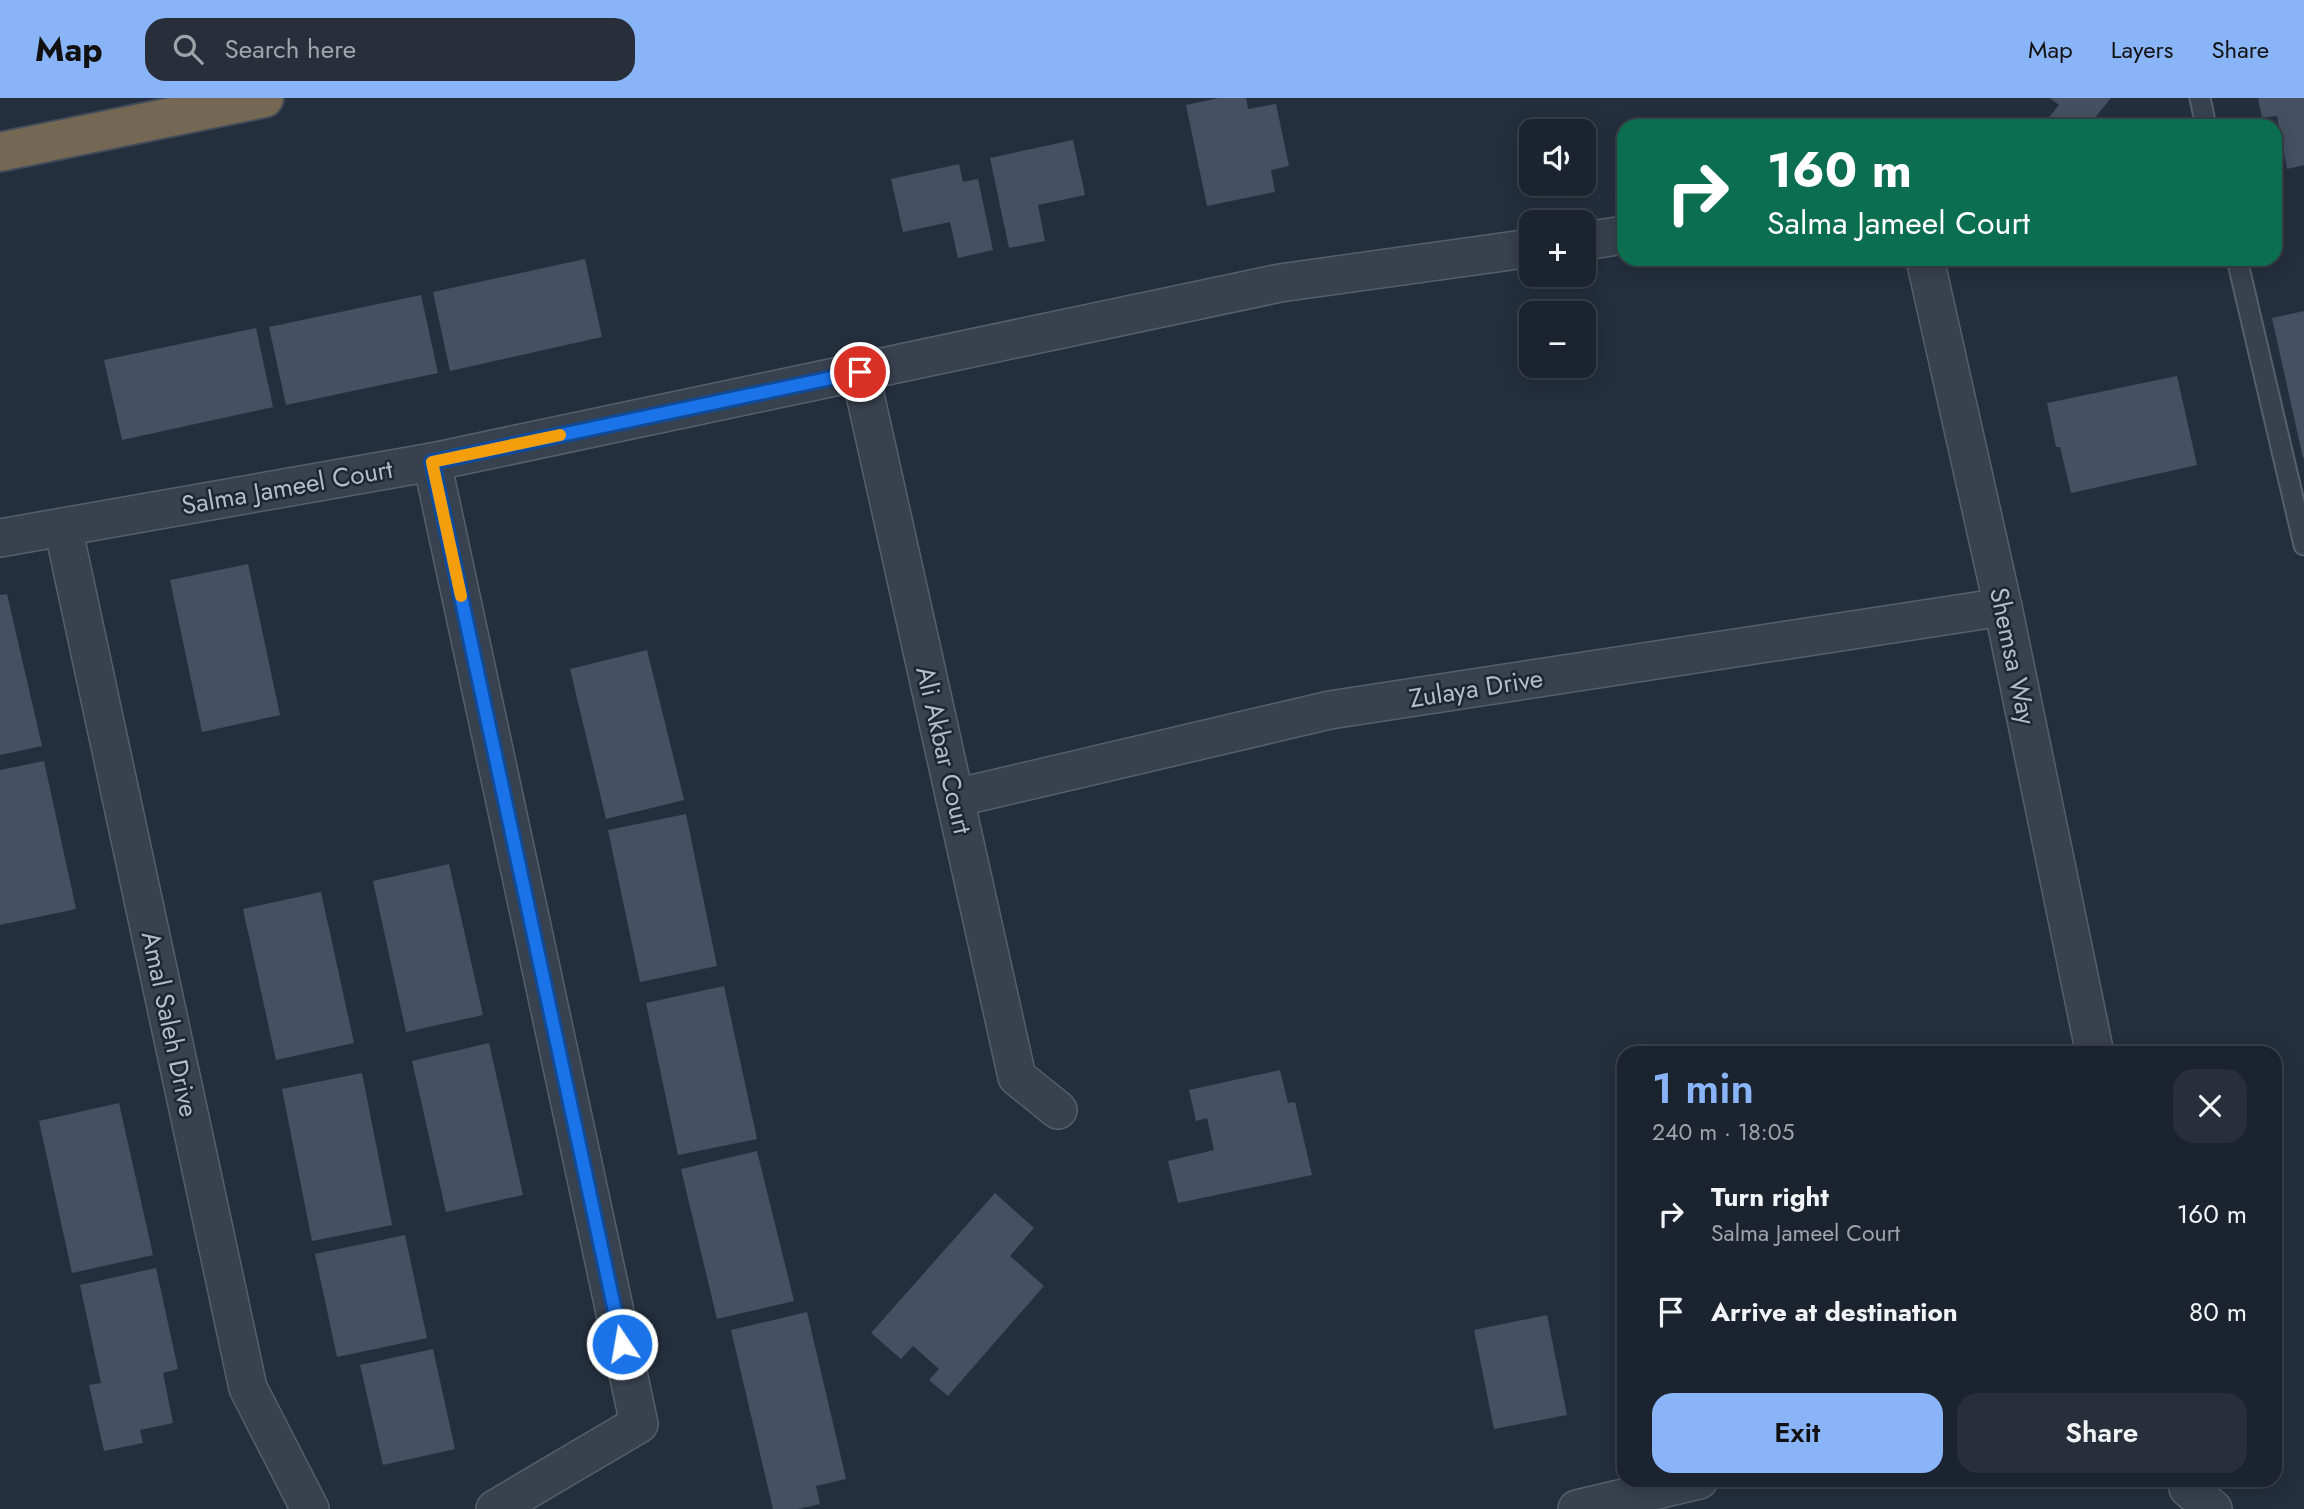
<!DOCTYPE html>
<html lang="en">
<head>
<meta charset="utf-8">
<style>
  :root { --surface:#1b232e; --page:#282f3a; --text:#f1f3f6; --muted:#a0a4aa; --line:#39404a; --accent:#8ab4f8 }
  body { margin:0; font-family:Jost,sans-serif; background:var(--page); color:var(--text); height:100vh; display:flex; flex-direction:column; font-size:26px; white-space:nowrap }
  * { box-sizing:border-box; margin:0 }
  p { font-size:23px; color:var(--muted) }
  .icon { flex:none; width:38px; height:38px; fill:none; stroke:currentColor; stroke-width:2; stroke-linecap:round; stroke-linejoin:round }
  .map { position:relative; flex:1; overflow:hidden }
  .details { position:absolute; left:1617px; top:948px; width:665px; height:441px; display:flex; flex-direction:column; background:var(--surface); border-radius:21px; box-shadow:0 4px 18px #0003,0 0 0 2px var(--line) }
  .details>* { flex:none }
  .top-card { position:absolute; left:1617px; top:21px; width:665px; height:147px; border-radius:21px; box-shadow:0 4px 18px #0003,0 0 0 2px var(--line); background:#0b6e4f; color:#fff; overflow:hidden }
  .tools { position:absolute; left:1519px; top:21px; display:grid; gap:14px }
  .tools a { display:grid; place-items:center; width:77px; height:77px; border-radius:14px; background:var(--surface); box-shadow:0 4px 18px #0003,0 0 0 2px var(--line); font-size:35px }
  .pin { position:absolute; display:grid; place-items:center; width:60px; height:60px; color:#fff; margin:-30px; border:4px solid #fff; border-radius:50%; box-shadow:0 2px 7px #0007 }
  .me { position:absolute; width:77px; margin:-38px; rotate:348deg; stroke-linejoin:round; filter:drop-shadow(0 0 5px #0008) }
  .turn { display:flex; align-items:center; gap:24px; height:147px; padding:0 35px; font-size:32px }
  .turn .icon { width:91px; height:91px; stroke-width:2.5 }
  .turn b { display:block; font-size:49px; line-height:60px }
  .round { display:grid; place-items:center; flex:none; width:74px; height:74px; border-radius:21px; background:var(--page) }
  .overview { display:flex; align-items:center; justify-content:space-between; height:119px; padding:0 35px }
  h1 { font-size:42px; font-weight:600; line-height:52px; color:var(--accent) }
  .action { display:flex; gap:14px; margin-top:auto; padding:14px 35px }
  .action a { flex:1; height:80px; border-radius:21px; background:var(--accent); color:#111; font-size:28px; font-weight:600; line-height:80px; text-align:center }
  .action a+a { background:var(--page); color:var(--text) }
  ul { padding:0; list-style:none }
  li { display:flex; align-items:center; gap:21px; height:98px; padding:0 35px }
  li div { flex:1 }
  li b { display:block; font-size:26px }
  li em { font-style:normal }
  header { display:flex; align-items:center; gap:42px; box-sizing:border-box; height:98px; padding:0 35px; background:var(--accent); color:#111 }
  header strong { font-size:33px }
  nav { display:flex; gap:38px; margin-inline-start:auto; font-size:24px }
  .search { width:490px; height:63px; background:var(--page); display:flex; align-items:center; gap:18px; box-sizing:border-box; padding:0 24px; border-radius:21px; color:var(--muted); font-size:26px }
  .map>svg:first-child { display:block }
  .building { fill:#455162 }
  .lines { fill:none; stroke-linecap:round; stroke-linejoin:round }
  .lane-casing { stroke:#565f6c; stroke-width:23 }
  .street-casing { stroke:#565f6c; stroke-width:40 }
  .highway-casing { stroke:#434c59; stroke-width:42 }
  .lane { stroke:#38414e; stroke-width:19 }
  .street { stroke:#38414e; stroke-width:37 }
  .highway { stroke:#746855; stroke-width:38 }
  .route-casing { stroke:#114b97; stroke-width:18 }
  .route { stroke:#1a73e8; stroke-width:12 }
  .slow { stroke:#f59e0b; stroke-width:12 }
  .labels { text-anchor:middle; stroke-width:5; stroke-linejoin:round; paint-order:stroke }
  .street-label { font-size:26px; fill:#b4bcc9; stroke:#1d2633 }
</style>
</head>
<body>
<header>
<strong>Map</strong>
<div class="search"><svg class="icon" aria-label="search" viewBox="0 0 24 24"><circle cx="10" cy="10" r="6"/><path d="M15 15l6 6"/></svg>Search here</div>
<nav><a>Map</a><a>Layers</a><a>Share</a></nav>
</header>
<div class="map">
<svg width="2304" height="1411" viewBox="0 0 2304 1411">
  <rect width="100%" height="100%" fill="#242f3e"/>
  <g class="building">
    <polygon points="1219,0 1246,0 1248,11 1276,6 1289,68 1271,72 1275,94 1207,108 1186,7"/>
    <polygon points="2050,0 2111,0 2088,28 2042,28 2059,7"/>
    <polygon points="2258,0 2304,0 2304,67 2287,71 2277,18 2262,20"/>
    <polygon points="1073,42 1085,97 1038,107 1045,143 1009,150 990,60"/>
    <polygon points="959,66 963,84 978,81 993,152 958,160 950,124 903,134 891,81"/>
    <polygon points="585,161 602,239 450,273 433,194"/>
    <polygon points="421,197 438,275 286,307 269,229"/>
    <polygon points="2304,213 2304,360 2303,360 2272,220"/>
    <polygon points="256,230 273,309 122,342 104,262"/>
    <polygon points="2177,278 2197,367 2071,395 2060,349 2056,349 2047,305"/>
    <polygon points="248,466 280,617 202,634 170,482"/>
    <polygon points="7,496 42,648 0,657 0,497"/>
    <polygon points="647,552 684,702 606,721 570,571"/>
    <polygon points="44,663 76,811 0,827 0,672"/>
    <polygon points="686,716 717,868 640,884 608,732"/>
    <polygon points="449,766 483,917 406,934 373,783"/>
    <polygon points="321,794 354,945 276,962 243,811"/>
    <polygon points="724,888 757,1041 678,1057 646,905"/>
    <polygon points="489,945 523,1097 446,1114 412,963"/>
    <polygon points="1280,972 1288,1005 1295,1004 1312,1077 1178,1105 1168,1063 1214,1052 1207,1020 1196,1023 1189,992"/>
    <polygon points="362,975 392,1127 312,1143 282,991"/>
    <polygon points="119,1005 153,1157 72,1175 39,1023"/>
    <polygon points="757,1053 794,1203 717,1221 681,1071"/>
    <polygon points="995,1095 1034,1130 1010,1158 1044,1188 948,1298 929,1282 939,1271 913,1248 901,1261 871,1235"/>
    <polygon points="405,1137 427,1240 337,1259 315,1156"/>
    <polygon points="156,1170 178,1271 163,1275 173,1325 140,1332 143,1345 104,1353 89,1287 101,1285 80,1187"/>
    <polygon points="807,1214 846,1381 816,1388 820,1406 798,1411 773,1411 731,1232"/>
    <polygon points="1547,1217 1567,1317 1494,1331 1474,1232"/>
    <polygon points="433,1251 455,1351 383,1367 360,1267"/>
  </g>
  <g class="lines">
    <defs>
      <g id="lane">
        <polyline points="2200,0 2206,28"/>
        <polyline points="2237,161 2304,447"/>
      </g>
      <g id="street">
        <polyline points="1584,143 1624,137"/>
        <polyline points="1925,161 2003,509 2095,956"/>
        <polyline points="860,274 1017,979 1058,1012"/>
        <polyline points="432,364 639,1326 495,1411"/>
        <polyline points="63,429 248,1290 310,1411"/>
        <polyline points="0,440 432,364 1280,185 1531,150"/>
        <polyline points="955,700 1330,612 2003,509"/>
        <polyline points="2188,1390 2213,1411"/>
        <polyline points="1577,1411 1699,1382"/>
      </g>
      <polyline id="highway" points="0,54 264,0"/>
    </defs>
    <use href="#lane" class="lane-casing"/>
    <use href="#street" class="street-casing"/>
    <use href="#highway" class="highway-casing"/>
    <use href="#lane" class="lane"/>
    <use href="#street" class="street"/>
    <use href="#highway" class="highway"/>
  </g>
  <g class="lines">
    <defs>
      <polyline id="route" points="622,1246 432,364 860,274"/>
    </defs>
    <use href="#route" class="route-casing"/>
    <use href="#route" class="route"/>
    <polyline class="slow" points="461,498 432,364 560,337"/>
  </g>
  <g class="labels">
    <g class="street-label">
      <text transform="translate(287 389) rotate(-10)" y="9">Salma Jameel Court</text>
      <text transform="translate(2013 558) rotate(78)" y="9">Shemsa Way</text>
      <text transform="translate(1476 590) rotate(-9)" y="9">Zulaya Drive</text>
      <text transform="translate(944 652) rotate(77)" y="9">Ali Akbar Court</text>
      <text transform="translate(170 926) rotate(78)" y="9">Amal Saleh Drive</text>
    </g>
  </g>
</svg>
<div class="tools">
<a><svg class="icon" aria-label="sound" viewBox="0 0 24 24"><path d="M4 9h4l5-4v14l-5-4H4zM17 9q2 3 0 6"/></svg></a>
<a>+</a>
<a>−</a>
</div>
<div class="pin" style="left:860px;top:274px;background:#d93025"><svg class="icon" aria-label="arrive" viewBox="0 0 24 24"><path d="M6 21V4h12l-3 4 3 4H6"/></svg></div>
<svg class="me" style="left:622px;top:1246px" viewBox="-20 -20 40 40"><circle r="17" fill="#1a73e8" stroke="#fff" stroke-width="3"/><path d="M0-11L8 9 0 5-8 9z" fill="#fff"/></svg>
<div class="top-card">
<div class="turn"><svg class="icon" aria-label="right" viewBox="0 0 24 24"><path d="M7 20v-9h11M14 6l5 5-5 5"/></svg><div><b>160 m</b>Salma Jameel Court</div></div>
</div>
<section class="details">
<div class="overview"><div><h1>1 min</h1><p>240 m · 18:05</p></div><a class="round"><svg class="icon" aria-label="close" viewBox="0 0 24 24"><path d="M6 6l12 12M18 6L6 18"/></svg></a></div>
<ul>
<li><svg class="icon" aria-label="right" viewBox="0 0 24 24"><path d="M7 20v-9h11M14 6l5 5-5 5"/></svg><div><b>Turn right</b><p>Salma Jameel Court</p></div><em>160 m</em></li>
<li><svg class="icon" aria-label="arrive" viewBox="0 0 24 24"><path d="M6 21V4h12l-3 4 3 4H6"/></svg><div><b>Arrive at destination</b></div><em>80 m</em></li>
</ul>
<div class="action"><a>Exit</a><a>Share</a></div>
</section>
</div>
</body>
</html>
